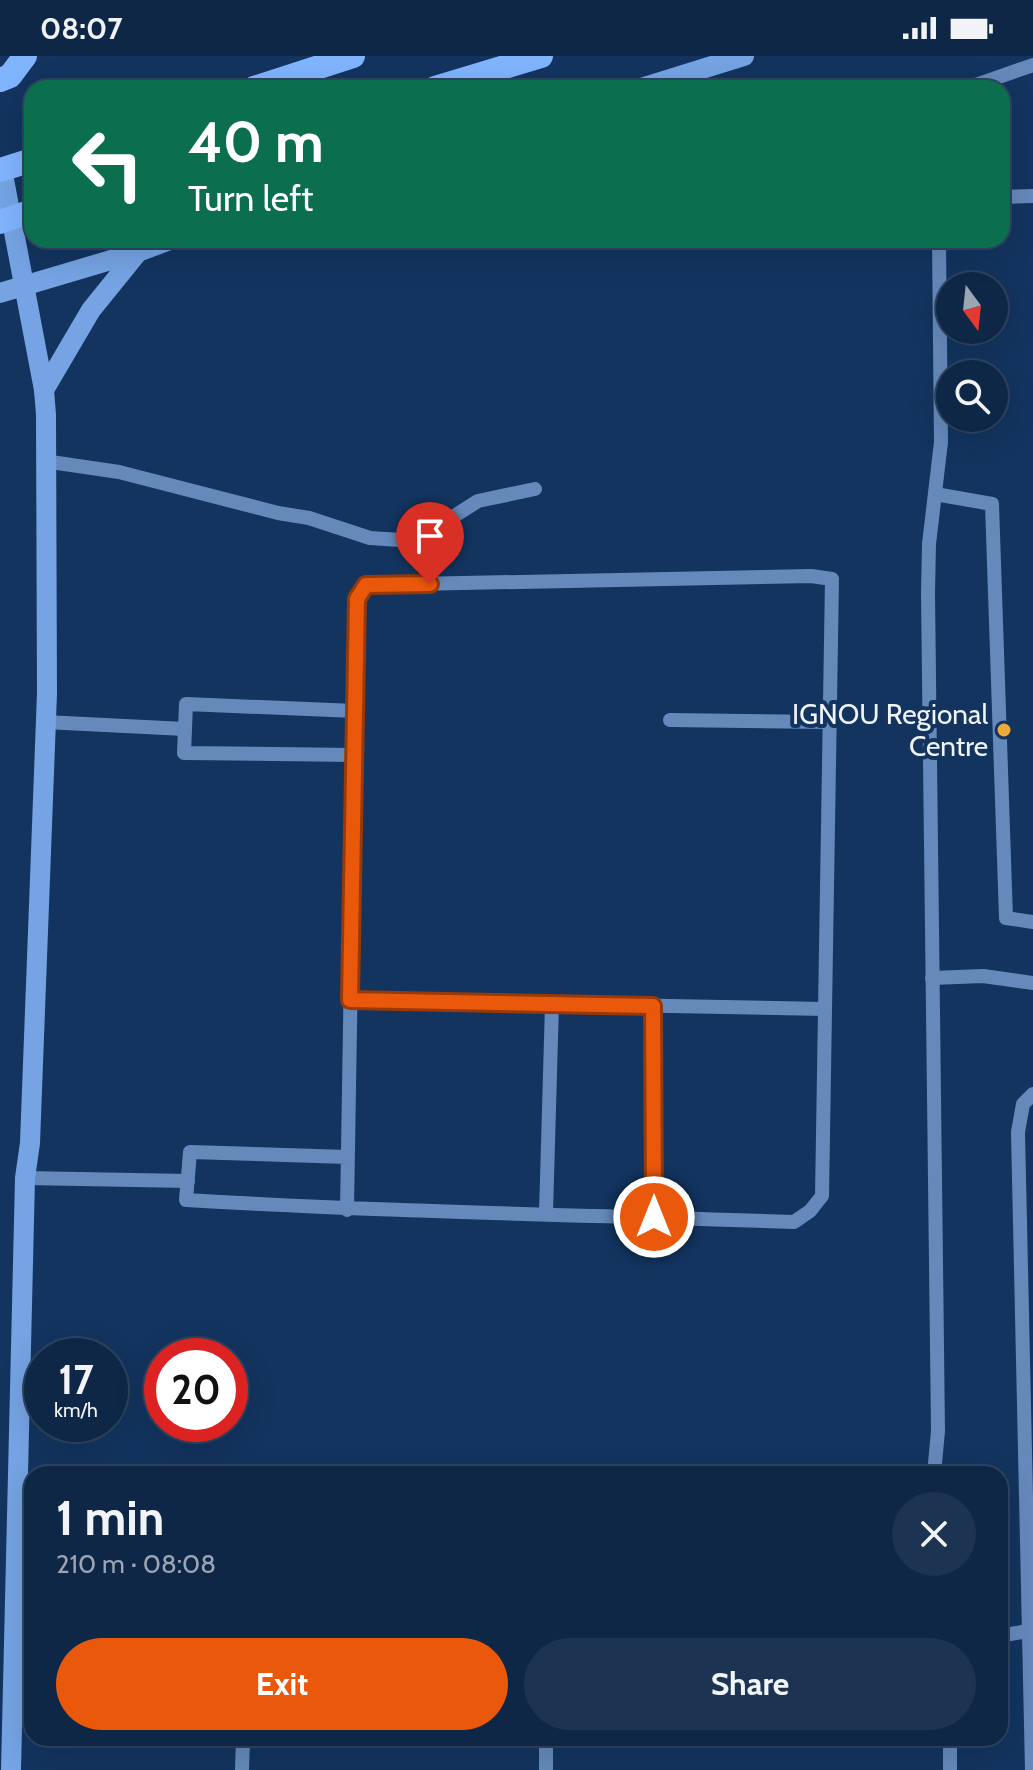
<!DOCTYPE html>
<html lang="en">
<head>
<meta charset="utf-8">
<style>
  :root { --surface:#0e2747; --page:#1c3352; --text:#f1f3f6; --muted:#9ba5b4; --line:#2e4460; --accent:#ea580c }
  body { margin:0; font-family:Cabin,sans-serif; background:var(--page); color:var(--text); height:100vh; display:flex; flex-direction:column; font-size:30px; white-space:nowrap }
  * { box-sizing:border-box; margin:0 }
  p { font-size:26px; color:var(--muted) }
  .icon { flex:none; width:44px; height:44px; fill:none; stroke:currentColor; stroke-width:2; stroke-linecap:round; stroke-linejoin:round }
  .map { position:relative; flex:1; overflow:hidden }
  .details { position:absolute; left:24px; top:1410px; width:984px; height:280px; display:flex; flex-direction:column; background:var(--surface); border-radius:24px; box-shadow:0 8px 32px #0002,0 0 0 2px var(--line) }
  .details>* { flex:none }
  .banner { position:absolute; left:24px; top:24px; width:986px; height:168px; border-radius:24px; box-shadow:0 8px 32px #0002,0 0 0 2px var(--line); background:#0b6e4f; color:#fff; overflow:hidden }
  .needle { width:52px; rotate:165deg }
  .fabs { position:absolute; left:936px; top:216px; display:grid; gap:16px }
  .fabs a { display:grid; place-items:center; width:72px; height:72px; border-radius:50%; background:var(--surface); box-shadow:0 8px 32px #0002,0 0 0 2px var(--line); font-size:40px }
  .speed { position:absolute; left:24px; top:1282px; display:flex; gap:16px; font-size:40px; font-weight:700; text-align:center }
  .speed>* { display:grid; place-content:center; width:104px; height:104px; border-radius:50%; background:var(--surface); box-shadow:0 8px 32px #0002,0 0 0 2px var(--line); line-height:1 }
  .speed small { font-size:20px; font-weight:400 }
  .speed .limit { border:12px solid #d22; background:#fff; color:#111 }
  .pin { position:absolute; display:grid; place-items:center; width:68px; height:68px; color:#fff; margin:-82px -34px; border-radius:50% 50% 50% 0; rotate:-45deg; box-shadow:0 0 8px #0007 }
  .pin .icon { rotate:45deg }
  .me { position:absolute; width:88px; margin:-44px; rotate:0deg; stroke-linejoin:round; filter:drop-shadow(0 0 6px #0008) }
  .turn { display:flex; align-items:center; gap:28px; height:168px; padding:0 32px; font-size:36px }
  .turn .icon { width:104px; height:104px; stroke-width:2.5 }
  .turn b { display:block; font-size:56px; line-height:68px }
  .round { display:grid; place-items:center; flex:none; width:84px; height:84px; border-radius:42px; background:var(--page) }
  .overview { display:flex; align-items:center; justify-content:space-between; height:136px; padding:0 32px }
  h1 { font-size:48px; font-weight:700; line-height:60px }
  .primary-button { display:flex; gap:16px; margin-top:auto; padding:16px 32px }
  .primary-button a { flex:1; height:92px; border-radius:48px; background:var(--accent); color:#fff; font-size:32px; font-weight:700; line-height:92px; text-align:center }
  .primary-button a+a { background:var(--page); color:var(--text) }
  .status { display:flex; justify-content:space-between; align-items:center; height:56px; padding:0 40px; background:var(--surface); direction:ltr }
  .status svg { height:22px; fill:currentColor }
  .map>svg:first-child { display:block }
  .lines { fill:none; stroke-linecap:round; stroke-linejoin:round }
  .lane { stroke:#6589bb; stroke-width:14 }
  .primary { stroke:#75a3e3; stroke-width:20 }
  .highway { stroke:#80b4fd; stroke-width:24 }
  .route-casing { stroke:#983908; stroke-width:20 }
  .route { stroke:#ea580c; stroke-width:14 }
  .poi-dot { fill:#ebaa39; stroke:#13345f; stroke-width:3 }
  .labels { text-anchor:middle; stroke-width:8; stroke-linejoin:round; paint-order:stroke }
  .poi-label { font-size:28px; fill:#f0f4fa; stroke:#13345f; text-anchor:end }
</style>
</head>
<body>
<div class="status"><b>08:07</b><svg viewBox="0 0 49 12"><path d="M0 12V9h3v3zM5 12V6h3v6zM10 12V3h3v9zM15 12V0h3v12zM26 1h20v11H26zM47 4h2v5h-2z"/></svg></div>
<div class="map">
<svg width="1033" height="1714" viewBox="0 0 1033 1714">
  <rect width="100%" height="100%" fill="#13345f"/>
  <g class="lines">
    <g class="lane">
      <polyline points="967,32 1033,9"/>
      <polyline points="1002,141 1033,140"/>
      <polyline points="44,405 119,416 278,457 309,462 370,482 400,484 429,476 478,445 535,433"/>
      <polyline points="935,438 992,448 1006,862 1033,866"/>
      <polyline points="670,664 829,666"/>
      <polyline points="45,666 185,673"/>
      <polyline points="354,699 184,697 186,648 355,655"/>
      <polyline points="932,922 983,920 1033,927"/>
      <polyline points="350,944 825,953"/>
      <polyline points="653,950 654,1161"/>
      <polyline points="25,1122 188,1125"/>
      <path d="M347,1154l10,-611 9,-14 445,-9 21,3 -10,617 -12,15 -16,11c-203,-7 -405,-10 -608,-22l4,-48 157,5"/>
      <polyline points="546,1157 552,948"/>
      <polyline points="934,1418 938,1375 928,537 929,488 941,386 939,184"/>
      <polyline points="1000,1580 1033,1574"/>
      <polyline points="950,1682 950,1714"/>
      <polyline points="242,1714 243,1682"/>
      <polyline points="546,1714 546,1682"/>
      <polyline points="1032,1714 1018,1076 1023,1048 1033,1038"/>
    </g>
    <g class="primary">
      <polyline points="641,32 744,0"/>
      <polyline points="2,113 44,334 46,359 47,637 30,1087 25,1122 11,1714"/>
      <polyline points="0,237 138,196 170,184"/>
      <polyline points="44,334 91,254 138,196"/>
    </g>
    <g class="highway">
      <polyline points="0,24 10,20 25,0"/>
      <polyline points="254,32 353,0"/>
      <polyline points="435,32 541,0"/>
      <polyline points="0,114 32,104"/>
      <polyline points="0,166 32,155"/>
    </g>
  </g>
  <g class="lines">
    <defs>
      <polyline id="route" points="430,528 366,529 357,543 350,944 653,950 654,1161"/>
    </defs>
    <use href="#route" class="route-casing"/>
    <use href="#route" class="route"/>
  </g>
  <circle class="poi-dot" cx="1004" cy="674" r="8"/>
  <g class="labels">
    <g class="poi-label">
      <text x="988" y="668">IGNOU Regional<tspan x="988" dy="32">Centre</tspan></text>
    </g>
  </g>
</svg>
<div class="fabs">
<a><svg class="needle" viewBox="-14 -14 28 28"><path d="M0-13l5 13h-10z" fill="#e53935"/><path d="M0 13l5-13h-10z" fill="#9ba5b4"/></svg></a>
<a><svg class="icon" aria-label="search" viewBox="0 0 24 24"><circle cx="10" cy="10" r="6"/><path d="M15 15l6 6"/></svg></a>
</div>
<div class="speed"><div>17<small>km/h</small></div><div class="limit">20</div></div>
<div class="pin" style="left:430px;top:528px;background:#d93025"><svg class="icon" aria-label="arrive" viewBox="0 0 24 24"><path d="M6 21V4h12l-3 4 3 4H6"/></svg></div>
<svg class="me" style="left:654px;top:1161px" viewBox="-20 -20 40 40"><circle r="17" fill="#ea580c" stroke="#fff" stroke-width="3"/><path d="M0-11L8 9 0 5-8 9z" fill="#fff"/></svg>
<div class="banner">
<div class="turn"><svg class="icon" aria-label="left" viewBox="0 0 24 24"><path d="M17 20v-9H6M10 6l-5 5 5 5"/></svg><div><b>40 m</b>Turn left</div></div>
</div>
<section class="details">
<div class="overview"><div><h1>1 min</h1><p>210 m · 08:08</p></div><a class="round"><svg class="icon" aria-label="close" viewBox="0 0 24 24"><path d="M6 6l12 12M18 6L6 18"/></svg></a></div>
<div class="primary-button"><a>Exit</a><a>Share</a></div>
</section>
</div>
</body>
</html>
